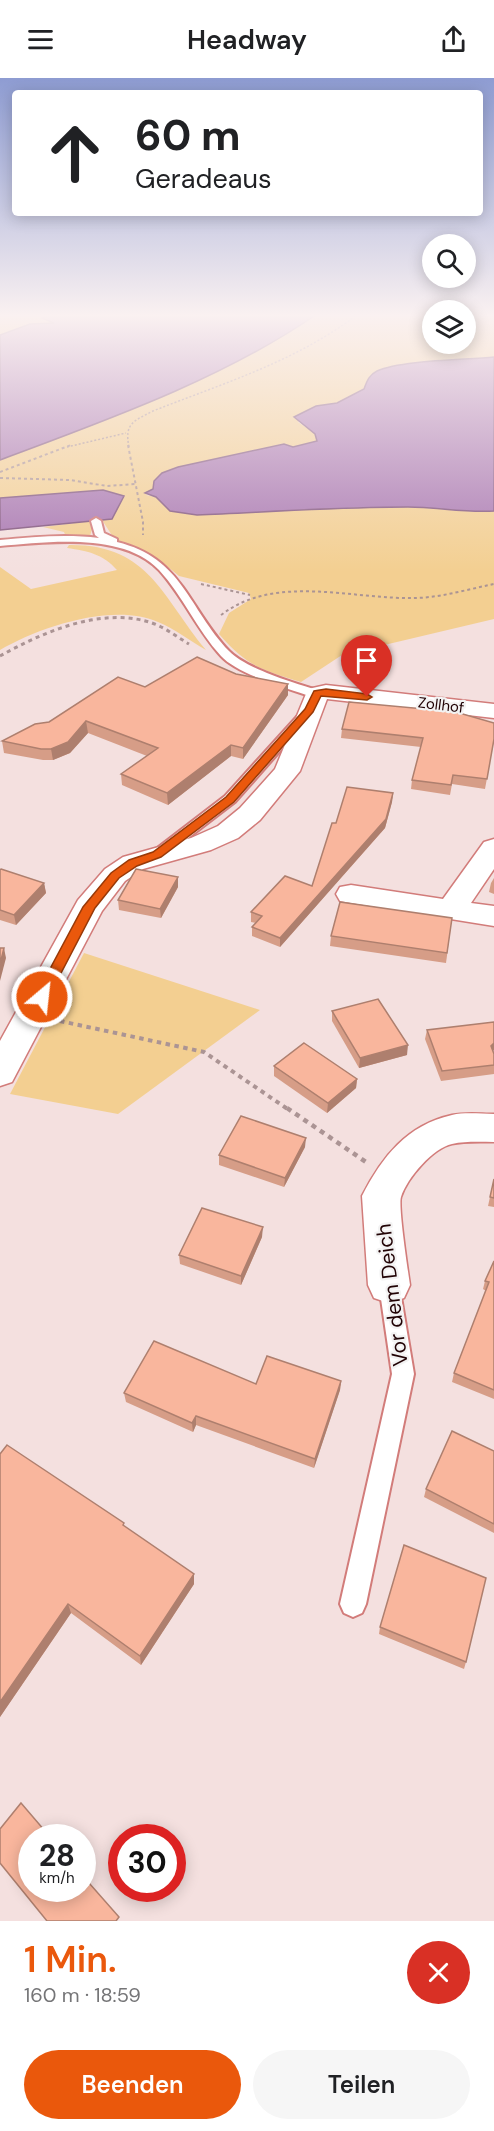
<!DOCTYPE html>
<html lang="de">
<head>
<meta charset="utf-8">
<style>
  :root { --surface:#fff; --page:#f6f6f6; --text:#202124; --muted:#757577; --accent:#ea580c }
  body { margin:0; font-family:"DM Sans",sans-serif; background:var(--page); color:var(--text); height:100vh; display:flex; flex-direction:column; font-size:22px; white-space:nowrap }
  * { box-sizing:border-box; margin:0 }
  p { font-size:20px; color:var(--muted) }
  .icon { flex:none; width:33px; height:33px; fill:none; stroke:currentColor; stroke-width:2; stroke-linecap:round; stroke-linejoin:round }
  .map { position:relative; height:1843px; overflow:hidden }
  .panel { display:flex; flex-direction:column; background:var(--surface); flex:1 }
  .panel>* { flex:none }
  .hud { position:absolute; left:12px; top:12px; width:471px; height:126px; border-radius:6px; box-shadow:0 3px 15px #0003; background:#fff; color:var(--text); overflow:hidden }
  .tools { position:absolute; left:422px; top:156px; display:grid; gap:12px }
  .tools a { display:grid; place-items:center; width:54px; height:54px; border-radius:50%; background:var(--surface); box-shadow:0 3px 15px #0003; font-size:30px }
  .speed { position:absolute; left:18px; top:1746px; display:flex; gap:12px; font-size:30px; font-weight:700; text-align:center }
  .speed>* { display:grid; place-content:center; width:78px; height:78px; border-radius:50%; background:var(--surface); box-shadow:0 3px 15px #0003; line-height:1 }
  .speed small { font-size:15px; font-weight:400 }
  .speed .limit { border:9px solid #d22; background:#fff; color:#111 }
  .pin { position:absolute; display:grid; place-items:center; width:51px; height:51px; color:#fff; margin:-62px -26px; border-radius:50% 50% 50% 0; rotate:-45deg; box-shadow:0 0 6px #0007 }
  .pin .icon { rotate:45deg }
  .me { position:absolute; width:66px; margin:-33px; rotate:28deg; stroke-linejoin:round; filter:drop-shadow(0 0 4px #0008) }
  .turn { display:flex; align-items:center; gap:21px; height:126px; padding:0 24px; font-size:27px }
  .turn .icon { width:78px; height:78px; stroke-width:2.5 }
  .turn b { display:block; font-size:42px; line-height:51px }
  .round { display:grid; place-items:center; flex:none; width:63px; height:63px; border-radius:32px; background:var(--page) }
  .head { display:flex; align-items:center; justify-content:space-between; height:102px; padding:0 24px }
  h1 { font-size:36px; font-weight:600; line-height:45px; color:var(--accent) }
  .primary-button { display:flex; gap:12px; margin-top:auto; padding:12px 24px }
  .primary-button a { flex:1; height:69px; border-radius:36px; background:var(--accent); color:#fff; font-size:24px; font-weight:600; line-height:69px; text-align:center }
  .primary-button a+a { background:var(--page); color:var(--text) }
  header { display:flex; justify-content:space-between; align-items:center; height:78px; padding:0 24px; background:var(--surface); font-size:27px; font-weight:600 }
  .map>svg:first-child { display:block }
  .green { fill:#f3cf91 }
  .water { fill:#a877b1; stroke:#80547d; stroke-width:1.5 }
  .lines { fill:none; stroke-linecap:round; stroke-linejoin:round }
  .lane-casing { stroke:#d27c7a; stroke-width:4 }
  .street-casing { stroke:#d27c7a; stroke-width:3 }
  .path-far4 { stroke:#ab9494; stroke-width:1.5; stroke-dasharray:2 2; stroke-linecap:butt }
  .path-far3 { stroke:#ab9494; stroke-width:2; stroke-dasharray:3 3; stroke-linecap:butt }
  .path-far2 { stroke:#ab9494; stroke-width:3; stroke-dasharray:4 4; stroke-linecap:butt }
  .path-far1 { stroke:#ab9494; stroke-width:4; stroke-dasharray:4.5 4.5; stroke-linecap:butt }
  .path { stroke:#ab9494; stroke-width:4.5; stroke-dasharray:5 5; stroke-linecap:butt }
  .lane { fill:#fff; fill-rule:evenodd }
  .street { fill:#fff; fill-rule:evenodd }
  .wall { fill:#d69d87 }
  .shaded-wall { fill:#ae7f6e }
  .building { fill:#f9b69d; stroke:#ae7f6e; stroke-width:1.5 }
  .route { fill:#ea580c; stroke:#983908; stroke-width:1.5 }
  .labels { text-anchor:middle; stroke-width:4.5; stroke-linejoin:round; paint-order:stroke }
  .far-street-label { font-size:15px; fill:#210305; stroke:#f3f3f3 }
  .near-street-label { font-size:21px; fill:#210305; stroke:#f3f3f3 }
</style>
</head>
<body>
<header><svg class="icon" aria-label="menu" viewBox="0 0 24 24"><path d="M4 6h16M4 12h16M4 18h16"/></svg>Headway<svg class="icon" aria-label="share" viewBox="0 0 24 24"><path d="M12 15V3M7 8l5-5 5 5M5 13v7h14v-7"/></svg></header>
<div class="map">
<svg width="494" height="1843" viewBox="0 0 494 1843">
  <rect width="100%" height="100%" fill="#f4e0df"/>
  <g class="green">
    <polygon points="0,236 51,236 43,240 55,245 30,246 0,257"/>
    <path d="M317,236h115v30h33v-30h29v43c-29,3 -92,3 -116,14 -9,4 -11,10 -14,18l-27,15 -21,2 -18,16 18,12 1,7 -24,6 -9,-3 -106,23 -32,28 10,2 15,14 237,-4c29,1 57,6 86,4v108l-152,36 -41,27c-41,-13 -53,-15 -82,-48l10,-21 22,-14 -2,-6 -70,-17 -22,-18 -42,-18 -13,-20 10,-1 12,-23 -21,-6 -103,8v-38c108,-41 221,-80 317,-146z"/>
    <polygon points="90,443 93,448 90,458 66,459 64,454 43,449"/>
    <path d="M69,467c80,-1 93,52 137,105 -16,-9 -31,-21 -48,-28 -44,-20 -119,5 -158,28v-83l31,22 86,-19c-14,-16 -29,-19 -50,-22z"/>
    <polygon points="84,875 260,932 118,1036 10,1016"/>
  </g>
  <g class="water">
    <path d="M51,236h266c-94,65 -210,106 -317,146v-125l30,-11 24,-1 -12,-5z"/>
    <path d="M494,279v154c-29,2 -57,-4 -86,-4 -70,0 -141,5 -211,8l-27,-4 -14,-14 -11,-4 8,-4 1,-8 8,-8 16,-6 106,-23 9,3 24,-6 -2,-7 -21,-17 22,-11 21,-3 27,-14c3,-8 5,-14 13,-18 24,-11 88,-11 117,-14z"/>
    <polygon points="103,412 124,418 112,441 0,452 0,420"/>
  </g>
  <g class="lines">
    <defs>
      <g id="lane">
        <path d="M96,440l5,3 3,12 13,6v3c66,16 71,66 112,109 17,18 68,33 92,40v6h-8c-24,-8 -76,-23 -92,-41 -24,-26 -38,-60 -62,-86 -36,-38 -112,-28 -159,-24v-6c33,-3 66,-6 99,-2l-4,-3 -4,-14z"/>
        <polygon points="305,633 309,634 311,637 309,640 235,724 162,780 152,780 150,777 152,774 225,718 301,634"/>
        <polygon points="389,1198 396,1201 399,1207 414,1296 366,1526 362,1535 353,1539 344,1535 340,1526 392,1296 379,1207 382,1201"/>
      </g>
      <g id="street">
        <polygon points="326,607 494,626 494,640 327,621 300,693 260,742 238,760 211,772 143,791 125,803 102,833 12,1004 0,1008 0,963 78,822 105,791 123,779 191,760 218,748 240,730 275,691 308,611"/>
        <polygon points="494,761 494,791 471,825 494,828 494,848 351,825 340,823 336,816 340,809 351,807 443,821 484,764"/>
        <path d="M494,1036v28c-13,0 -29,-1 -42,2 -19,4 -45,34 -51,53 -3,9 7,74 9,88l-6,13 -15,5 -15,-5 -6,-13 -6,-89c20,-39 45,-71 90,-81 13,-3 29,-1 42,-1z"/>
      </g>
    </defs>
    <use href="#lane" class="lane-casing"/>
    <use href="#street" class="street-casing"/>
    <g class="path-far4">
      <polyline points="67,369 126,355"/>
      <path d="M129,369c-5,-24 5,-26 24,-36 71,-28 144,-50 205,-97"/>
    </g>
    <g class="path-far3">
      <polyline points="128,367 143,444 143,457"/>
      <polyline points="0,394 71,367"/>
      <polyline points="0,400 70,402 107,408 136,406"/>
      <polyline points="201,506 250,517"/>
      <path d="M221,537c55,-42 132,-15 196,-17 26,-1 52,-9 77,-14"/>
    </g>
    <path class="path-far2" d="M0,578c43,-24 102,-50 152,-33 14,5 25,14 37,21"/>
    <polyline class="path-far1" points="60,943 204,974 289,1032"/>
    <polyline class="path" points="287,1030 366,1084"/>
    <use href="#lane" class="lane"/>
    <use href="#street" class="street"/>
  </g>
  <g class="wall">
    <polygon points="236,596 288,606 288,617 243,681 231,678 168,727 122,707 121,696 147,678 88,655 70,675 53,682 43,682 4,675 2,663 49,644 145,609"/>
    <polygon points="342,651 494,662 485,711 452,706 450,717 411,711 412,702 421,669 341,660"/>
    <polygon points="393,715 392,724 385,750 280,869 252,858 252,849 256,845 251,844 251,834 312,808 336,745"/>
    <polygon points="0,792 44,805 46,815 16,847 0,842"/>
    <polygon points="178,799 178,809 161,840 119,832 118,822"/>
    <polygon points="494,800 494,816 489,814 491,805"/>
    <polygon points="452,840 446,885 330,868 331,858"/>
    <polygon points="332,933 407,977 359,990 332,943"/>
    <polygon points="427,952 493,973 494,976 494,996 441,1003 425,961"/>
    <polygon points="274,988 357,1001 356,1010 327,1035 274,998"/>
    <polygon points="305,1069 284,1109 219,1087 219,1077"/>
    <polygon points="494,1101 494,1129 488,1128"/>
    <polygon points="262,1159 241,1207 180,1186 179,1177"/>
    <polygon points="494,1183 494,1321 452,1304 454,1295 486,1213 483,1211 485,1203"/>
    <polygon points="341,1303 340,1312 314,1390 196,1347 193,1354 126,1324 124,1315 256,1306"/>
    <polygon points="494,1373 494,1455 424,1419 426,1411"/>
    <polygon points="0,1376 125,1449 194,1496 194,1506 141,1587 71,1535 0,1639"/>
    <polygon points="380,1549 466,1584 464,1591 379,1556"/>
  </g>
  <g class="shaded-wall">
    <polygon points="288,606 288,617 243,681 243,670"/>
    <polygon points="86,643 88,655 70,675 53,682 51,671"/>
    <polygon points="231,667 231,678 168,727 167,715"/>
    <polygon points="393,715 392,724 385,750 280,869 280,860"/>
    <polygon points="178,799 178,809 161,840 160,831"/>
    <polygon points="44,805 46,815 16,847 14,837"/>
    <polygon points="4,870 6,880 0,903 0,886"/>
    <polygon points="494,965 494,972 489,977 491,968"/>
    <polygon points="408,967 407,977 359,990 360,980"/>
    <polygon points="357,1001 356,1010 327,1035 328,1025"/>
    <polygon points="306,1060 305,1069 284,1109 285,1100"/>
    <polygon points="263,1149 262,1159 241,1207 241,1198"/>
    <polygon points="341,1303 340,1312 314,1390 315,1381"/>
    <polygon points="196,1338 196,1347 193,1354 192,1345"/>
    <polygon points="194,1496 194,1506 141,1587 140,1578"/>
    <polygon points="68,1526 71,1535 0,1639 0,1624"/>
  </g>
  <g class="building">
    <polygon points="197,579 236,596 288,606 243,670 231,667 167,715 121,696 158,670 86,643 68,664 51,671 41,671 2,663 35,646 49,644 118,599 145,609"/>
    <polygon points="349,624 435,632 435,628 494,645 494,661 487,701 453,697 451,707 412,702 423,660 342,651"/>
    <polygon points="347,709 393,715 386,741 280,860 252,849 262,838 251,834 285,798 312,808 332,745 336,745"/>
    <polygon points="1,791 44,805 14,837 0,832 0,792"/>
    <polygon points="136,791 178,799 160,831 118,822"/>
    <polygon points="340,824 452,840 447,875 331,858"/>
    <polygon points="0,870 4,870 0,886"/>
    <polygon points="378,921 408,967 360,980 332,933"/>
    <polygon points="494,944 494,965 491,968 494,976 494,987 442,993 427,952"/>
    <polygon points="304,965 357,1001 328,1025 274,988"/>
    <polygon points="241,1038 306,1060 285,1100 219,1077"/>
    <polygon points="494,1101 494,1120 490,1119"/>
    <polygon points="202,1130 263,1149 241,1198 179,1177"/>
    <polygon points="494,1183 494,1312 454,1295 489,1204 485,1203"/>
    <polygon points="154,1263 256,1306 267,1278 341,1303 315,1381 196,1338 192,1345 124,1315"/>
    <polygon points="452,1353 494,1373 494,1446 426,1411"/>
    <polygon points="7,1367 124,1445 123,1447 194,1496 140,1578 68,1526 0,1624 0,1376"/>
    <polygon points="404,1467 486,1500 466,1584 380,1549"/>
    <polygon points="21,1725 51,1760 32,1760 32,1810 82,1810 82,1797 119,1839 116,1843 47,1843 0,1785 0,1751"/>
  </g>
  <linearGradient id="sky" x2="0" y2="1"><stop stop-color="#8e9cd2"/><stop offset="0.48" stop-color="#faf1f1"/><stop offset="1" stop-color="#faf1f1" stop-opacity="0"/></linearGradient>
  <rect width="494" height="494" fill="url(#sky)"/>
  <polygon class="route" points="326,611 367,616 372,619 367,622 321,618 313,634 234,724 161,779 137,788 119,800 95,830 47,922 37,922 35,919 83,829 111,795 129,782 153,774 226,719 305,631 314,613"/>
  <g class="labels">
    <g class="far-street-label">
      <text transform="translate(441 627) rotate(7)" y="5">Zollhof</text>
    </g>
    <g class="near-street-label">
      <text transform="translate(392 1217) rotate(-97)" y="7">Vor dem Deich</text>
    </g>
  </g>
</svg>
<div class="tools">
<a><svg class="icon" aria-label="search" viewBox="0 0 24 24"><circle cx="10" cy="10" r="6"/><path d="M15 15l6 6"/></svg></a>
<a><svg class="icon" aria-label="layers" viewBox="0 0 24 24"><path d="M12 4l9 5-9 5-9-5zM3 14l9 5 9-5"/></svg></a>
</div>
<div class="speed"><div>28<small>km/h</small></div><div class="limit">30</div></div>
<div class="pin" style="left:367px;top:619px;background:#d93025"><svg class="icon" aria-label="arrive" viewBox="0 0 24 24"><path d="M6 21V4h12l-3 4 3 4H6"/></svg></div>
<svg class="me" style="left:42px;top:919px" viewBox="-20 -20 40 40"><circle r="17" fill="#ea580c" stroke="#fff" stroke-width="3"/><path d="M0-11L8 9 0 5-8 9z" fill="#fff"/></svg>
<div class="hud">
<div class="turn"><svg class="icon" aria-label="ahead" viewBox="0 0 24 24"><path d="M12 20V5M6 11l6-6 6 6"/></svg><div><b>60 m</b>Geradeaus</div></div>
</div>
</div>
<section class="panel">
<div class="head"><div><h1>1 Min.</h1><p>160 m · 18:59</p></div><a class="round" style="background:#d93025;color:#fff"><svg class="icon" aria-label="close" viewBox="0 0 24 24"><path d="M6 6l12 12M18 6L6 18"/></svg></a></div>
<div class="primary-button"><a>Beenden</a><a>Teilen</a></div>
</section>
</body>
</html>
